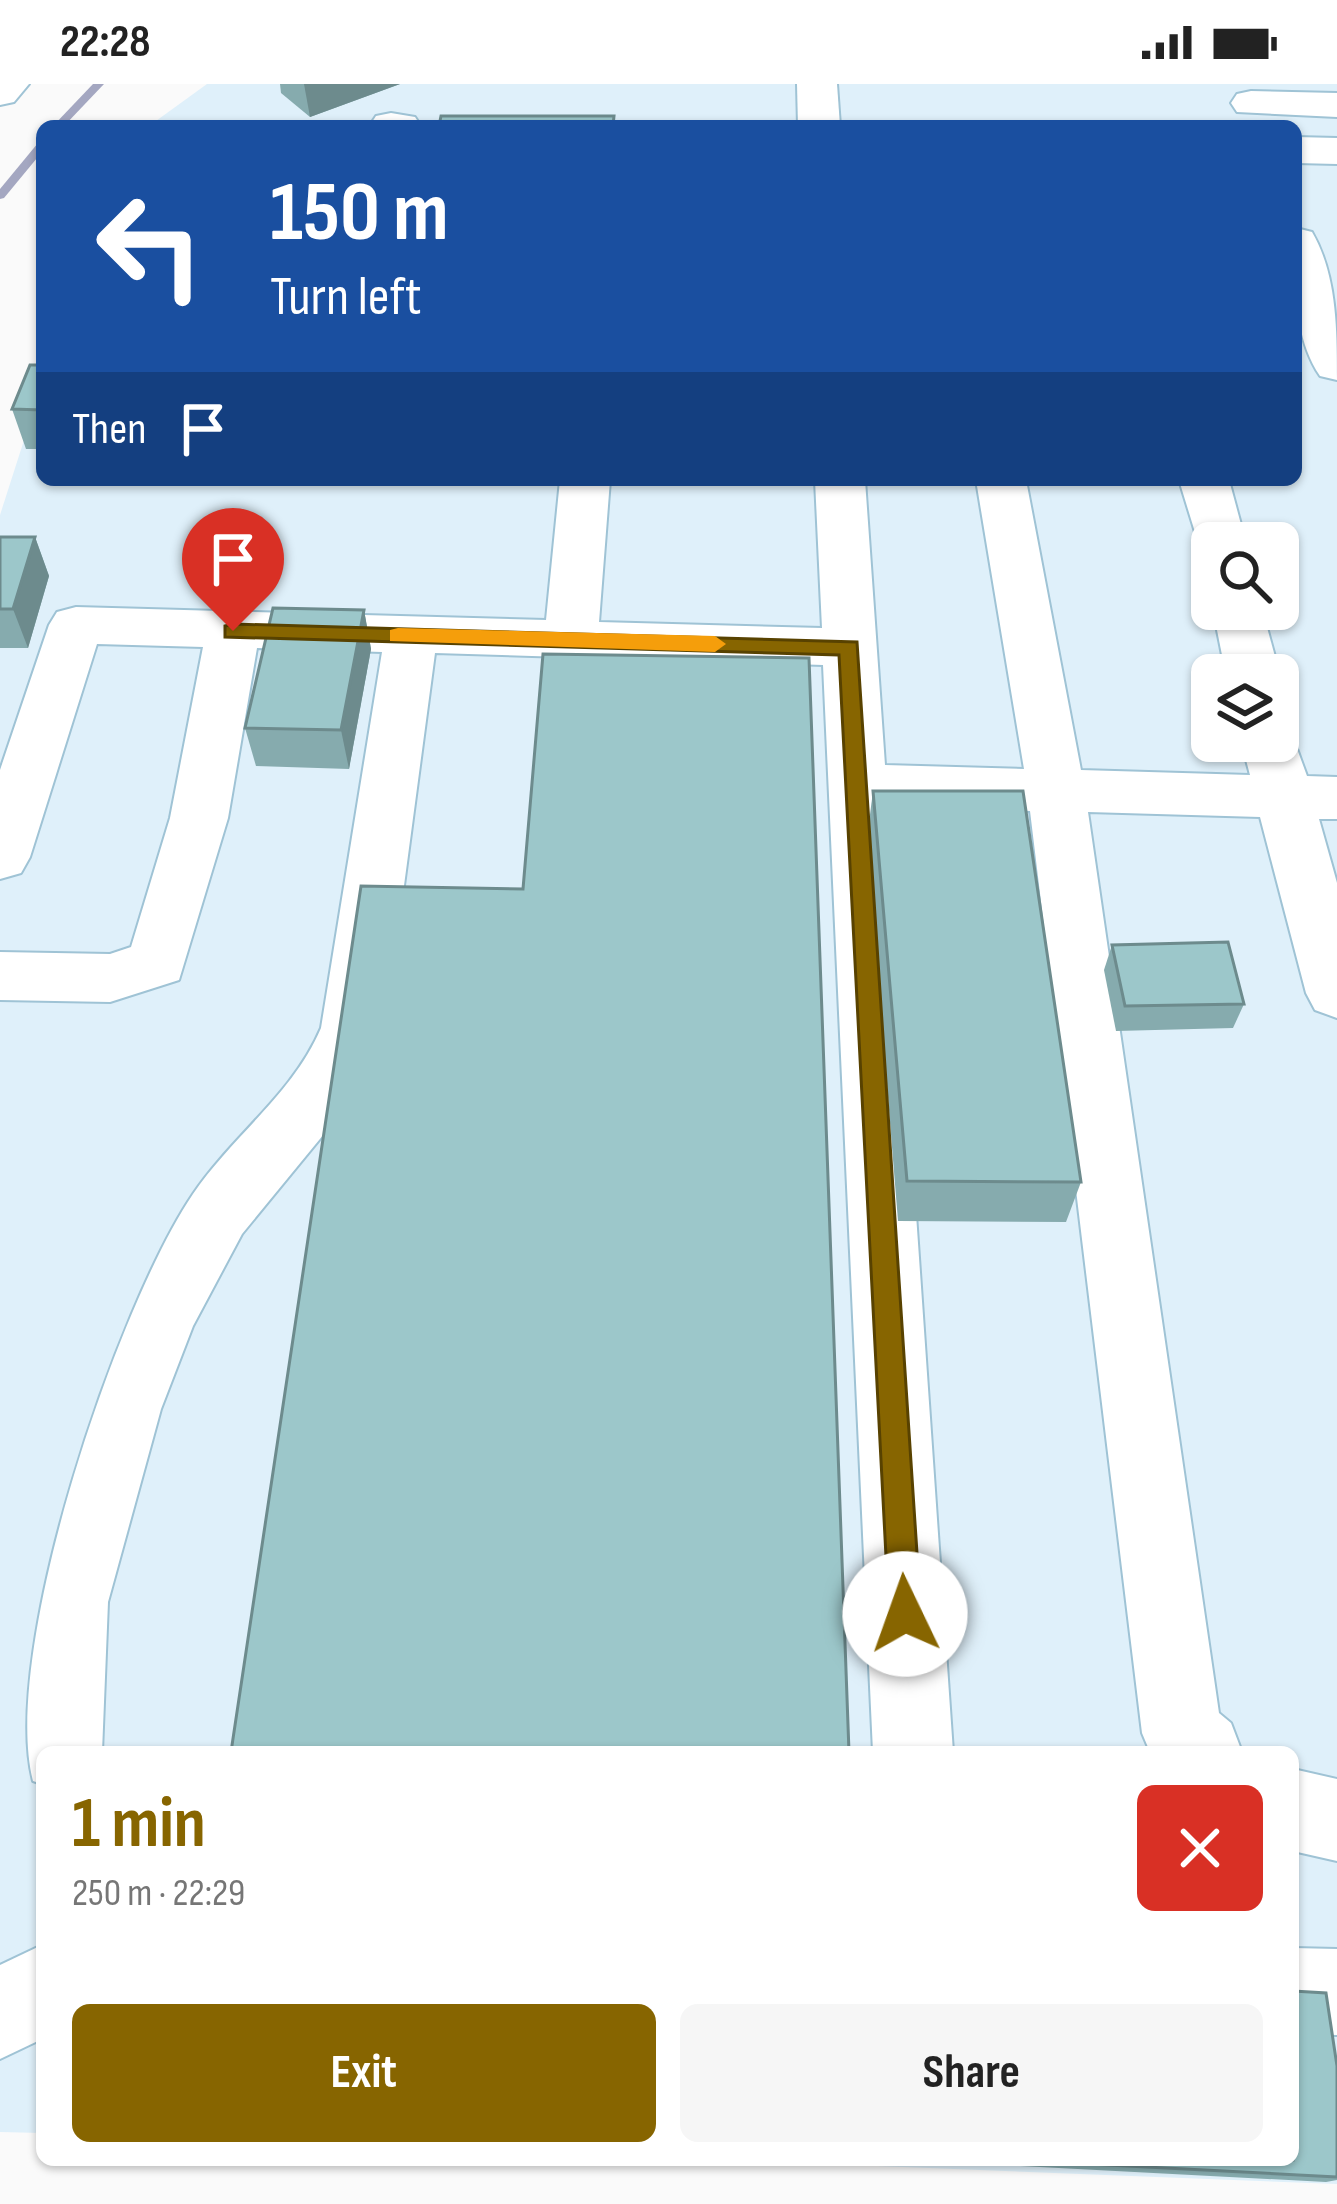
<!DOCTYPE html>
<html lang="en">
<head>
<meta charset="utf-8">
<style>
  :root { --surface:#fff; --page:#f6f6f6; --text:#222; --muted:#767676; --accent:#876500 }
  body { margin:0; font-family:"Sofia Sans Condensed",sans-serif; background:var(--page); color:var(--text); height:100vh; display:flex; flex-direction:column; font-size:45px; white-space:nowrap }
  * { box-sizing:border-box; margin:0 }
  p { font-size:39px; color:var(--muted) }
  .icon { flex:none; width:66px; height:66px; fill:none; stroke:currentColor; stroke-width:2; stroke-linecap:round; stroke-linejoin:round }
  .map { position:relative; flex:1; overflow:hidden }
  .details { position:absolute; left:36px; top:1662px; width:1263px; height:420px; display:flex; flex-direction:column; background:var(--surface); border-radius:18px; box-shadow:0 3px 9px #0004 }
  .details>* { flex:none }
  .top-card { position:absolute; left:36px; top:36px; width:1266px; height:366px; border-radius:18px; box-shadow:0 3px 9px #0004; background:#1a4fa0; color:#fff; overflow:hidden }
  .controls { position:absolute; left:1191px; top:438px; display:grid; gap:24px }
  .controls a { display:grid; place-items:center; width:108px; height:108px; border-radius:18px; background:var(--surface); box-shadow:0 3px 9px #0004; font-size:60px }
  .pin { position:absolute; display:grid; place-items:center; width:102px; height:102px; color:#fff; margin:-123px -51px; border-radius:50% 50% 50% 0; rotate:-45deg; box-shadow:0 0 12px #0007 }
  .pin .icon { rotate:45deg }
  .me { position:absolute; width:132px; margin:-66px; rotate:357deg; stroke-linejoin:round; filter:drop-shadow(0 0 9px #0008) }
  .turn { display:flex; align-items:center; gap:42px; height:252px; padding:0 36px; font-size:54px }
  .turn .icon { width:156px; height:156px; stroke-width:2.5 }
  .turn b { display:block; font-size:84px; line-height:102px }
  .then { display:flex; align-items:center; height:114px; padding:0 36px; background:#0003; gap:24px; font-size:45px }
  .round { display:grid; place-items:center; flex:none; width:126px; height:126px; border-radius:18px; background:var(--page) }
  .summary { display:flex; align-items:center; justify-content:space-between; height:204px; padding:0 36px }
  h1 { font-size:72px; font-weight:700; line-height:90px; color:var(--accent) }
  .action { display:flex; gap:24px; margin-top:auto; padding:24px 36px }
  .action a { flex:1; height:138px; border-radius:18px; background:var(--accent); color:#fff; font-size:48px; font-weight:700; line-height:138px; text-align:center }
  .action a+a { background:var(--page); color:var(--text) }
  .status { display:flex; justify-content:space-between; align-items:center; height:84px; padding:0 60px; background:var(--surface); direction:ltr }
  .status svg { height:33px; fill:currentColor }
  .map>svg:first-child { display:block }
  .built { fill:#dff0fa; fill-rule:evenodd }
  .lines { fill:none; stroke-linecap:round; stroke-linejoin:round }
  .stream { fill:#a4a7c1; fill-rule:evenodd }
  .minor-casing { stroke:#9fc3d5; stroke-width:4 }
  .minor { fill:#fff; fill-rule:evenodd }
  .wall { fill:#86abae }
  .shaded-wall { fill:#6d8b8d }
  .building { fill:#9cc7ca; stroke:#6d8b8d; stroke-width:3 }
  .route { fill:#876500; stroke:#584200; stroke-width:3 }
  .slow { fill:#f59e0b }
</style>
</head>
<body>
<div class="status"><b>22:28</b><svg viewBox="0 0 49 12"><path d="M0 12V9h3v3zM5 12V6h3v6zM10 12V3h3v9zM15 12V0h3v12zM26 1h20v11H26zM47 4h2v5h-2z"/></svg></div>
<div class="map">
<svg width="1337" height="2120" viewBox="0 0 1337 2120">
  <rect width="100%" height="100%" fill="#fafafa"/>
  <path class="built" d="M207,0h1130v2100l-613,-24h569v-408h-1251v381l-42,-1v-1617l42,-131v96h1254v-354h-1147zM1212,459h66v66h-66zM1212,591h66v66h-66z"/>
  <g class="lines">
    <g class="stream">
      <polygon points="93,0 104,0 64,42 53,42"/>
      <polygon points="42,58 42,68 4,114 0,115 0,105 38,59"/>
    </g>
    <defs>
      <g id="minor">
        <polygon points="0,0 29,0 14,18 0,21"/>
        <polygon points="797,0 837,0 840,42 798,42"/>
        <polygon points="1251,7 1337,9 1337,33 1237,28 1231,19 1237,10"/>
        <polygon points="391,29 415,33 421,42 370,41 376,32"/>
        <polygon points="1296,53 1337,54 1337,80 1296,79"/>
        <path d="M1296,144l16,4c25,43 25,98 25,148l-17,-4c-29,-43 -24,-99 -24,-148z"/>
        <path d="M560,396h50l-11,142 223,6 -7,-148h50l20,285 139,4 -48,-289h50l55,290 169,5 -9,-34h37v-17l11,3 18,49 30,1v42h-18l18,64v135l-22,-8 -9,-17 -46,-176 -172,-5 131,901 12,10 11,29h-92l-8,-19 -112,-922 -142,-4 65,945h-80l-50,-1087 -388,-12 -50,375 -29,67 -114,139 -49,92 -32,83 -53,193 -6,150h-60v32l-9,-3c-33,-128 84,-475 160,-587 40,-59 100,-100 128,-166l61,-376 -125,-4 -29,170 -49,162 -69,22 -110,-2v-48l110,2 21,-7 39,-129 33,-171 -106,-3 -67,213 -9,16 -21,6v-109l49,-145 8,-13 19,-5 470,13z"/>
        <polygon points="1179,396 1229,396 1246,459 1212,459 1212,474 1202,471"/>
        <polygon points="1212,521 1262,525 1280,591 1278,595 1226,591"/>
        <polygon points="1293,1685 1337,1695 1337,1777 1293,1767"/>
        <polygon points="42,1861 42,1955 0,1975 0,1881"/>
        <polygon points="1293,1864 1337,1865 1337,1951 1293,1950"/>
      </g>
    </defs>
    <use href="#minor" class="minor-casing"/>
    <use href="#minor" class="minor"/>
  </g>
  <g class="wall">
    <polygon points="280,0 400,0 310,33 281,9"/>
    <polygon points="42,281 42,365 26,365 12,325"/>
    <polygon points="235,396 331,396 331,398 236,399"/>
    <polygon points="0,453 35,453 49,492 28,564 0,564"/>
    <polygon points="364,526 371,565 349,685 256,682 245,644"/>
    <polygon points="873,707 1081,1098 1066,1138 898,1137 867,754"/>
    <polygon points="1112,861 1244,920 1233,944 1116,947 1104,886"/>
    <polygon points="1337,1982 1337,2096 1326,2098 982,2080 981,2076 1293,2076"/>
  </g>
  <g class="shaded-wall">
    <polygon points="304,0 400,0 310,33"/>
    <polygon points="35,453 49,492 28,564 13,525"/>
    <polygon points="364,526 371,565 349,685 341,646"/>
  </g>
  <g class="building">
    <polygon points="441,32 614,32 613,42 439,42"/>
    <polygon points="868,40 1217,40 1218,42 869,42"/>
    <polygon points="30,281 42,281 42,326 12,325"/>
    <polygon points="0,453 35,453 13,525 0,525"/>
    <polygon points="273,524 364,526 341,646 245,644"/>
    <polygon points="543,570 809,574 849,1668 231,1668 361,802 523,805"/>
    <polygon points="873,707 1023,707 1081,1098 907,1097"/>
    <polygon points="1228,858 1244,920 1125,922 1112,861"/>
    <polygon points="1293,1907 1326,1909 1337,1982 1337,2093 1010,2076 1293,2076"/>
  </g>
  <polygon class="route" points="233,540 857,558 921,1530 916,1541 905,1545 893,1541 889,1530 839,571 225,553 225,542"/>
  <polygon class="slow" points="398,544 715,552 726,560 715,568 390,557 390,546"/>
</svg>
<div class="controls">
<a><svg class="icon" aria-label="search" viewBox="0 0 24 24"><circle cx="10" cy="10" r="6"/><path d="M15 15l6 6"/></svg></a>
<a><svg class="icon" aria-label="layers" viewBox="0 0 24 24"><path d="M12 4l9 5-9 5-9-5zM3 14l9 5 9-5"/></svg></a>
</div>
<div class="pin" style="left:233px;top:547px;background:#d93025"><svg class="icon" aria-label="arrive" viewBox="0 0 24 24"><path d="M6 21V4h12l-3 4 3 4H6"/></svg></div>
<svg class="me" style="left:905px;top:1530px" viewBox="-20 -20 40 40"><circle r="19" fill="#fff"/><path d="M0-13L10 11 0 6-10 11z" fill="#876500"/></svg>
<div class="top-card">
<div class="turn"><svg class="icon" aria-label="left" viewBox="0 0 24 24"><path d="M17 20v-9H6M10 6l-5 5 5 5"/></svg><div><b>150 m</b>Turn left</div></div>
<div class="then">Then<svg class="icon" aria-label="arrive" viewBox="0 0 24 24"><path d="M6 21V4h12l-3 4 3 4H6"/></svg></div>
</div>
<section class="details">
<div class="summary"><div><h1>1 min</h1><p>250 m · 22:29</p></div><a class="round" style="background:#d93025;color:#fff"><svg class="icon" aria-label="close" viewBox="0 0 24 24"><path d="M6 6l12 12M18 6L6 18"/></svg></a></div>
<div class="action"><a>Exit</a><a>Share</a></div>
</section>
</div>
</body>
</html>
